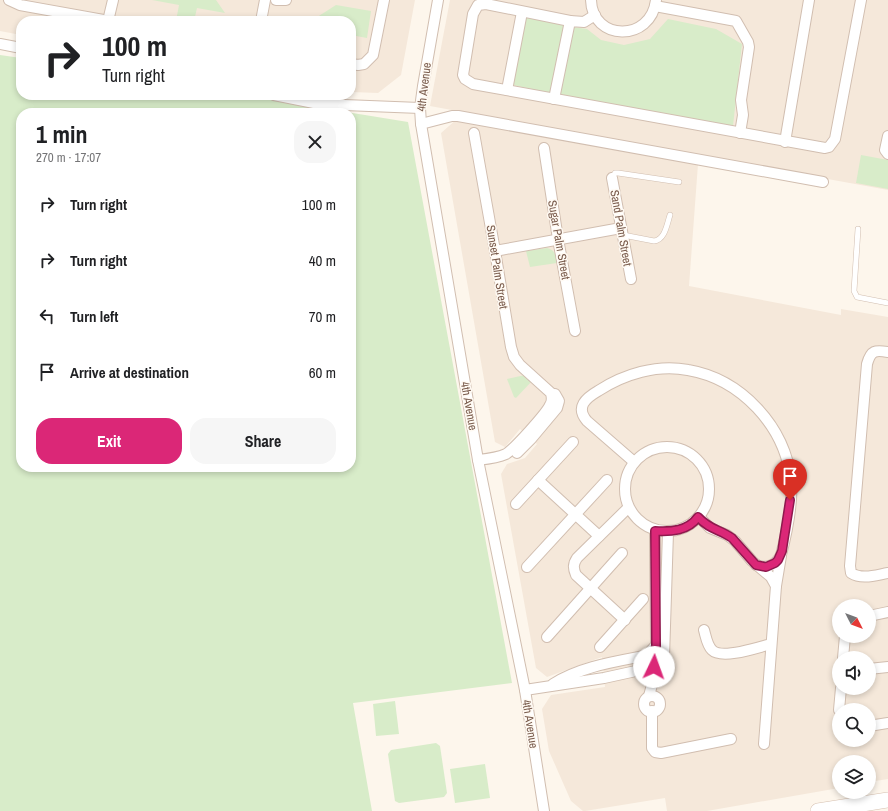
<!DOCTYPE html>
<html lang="en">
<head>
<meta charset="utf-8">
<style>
  :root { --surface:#fff; --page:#f6f6f6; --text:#202124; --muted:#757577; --accent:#db2777 }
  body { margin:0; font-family:"Archivo Narrow",sans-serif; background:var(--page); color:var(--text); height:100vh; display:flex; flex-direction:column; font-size:15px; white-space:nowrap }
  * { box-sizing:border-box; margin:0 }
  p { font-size:13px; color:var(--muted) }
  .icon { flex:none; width:22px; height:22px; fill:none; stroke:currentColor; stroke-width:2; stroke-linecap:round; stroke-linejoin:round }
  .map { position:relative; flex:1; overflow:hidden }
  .details { position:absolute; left:16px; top:108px; width:340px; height:364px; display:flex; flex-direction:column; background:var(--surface); border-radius:16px; box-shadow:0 2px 6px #0003 }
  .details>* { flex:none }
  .guide { position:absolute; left:16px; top:16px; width:340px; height:84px; border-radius:16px; box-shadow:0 2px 6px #0003; background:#fff; color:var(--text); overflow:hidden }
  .needle { width:26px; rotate:132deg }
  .controls { position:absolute; left:832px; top:599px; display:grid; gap:8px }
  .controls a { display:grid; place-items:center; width:44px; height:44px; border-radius:50%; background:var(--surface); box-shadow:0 2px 6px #0003; font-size:20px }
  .pin { position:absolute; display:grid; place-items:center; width:34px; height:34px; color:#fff; margin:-41px -17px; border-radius:50% 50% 50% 0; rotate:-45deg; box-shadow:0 0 4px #0007 }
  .pin .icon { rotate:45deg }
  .me { position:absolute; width:44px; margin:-22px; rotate:3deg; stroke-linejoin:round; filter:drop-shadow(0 0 3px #0008) }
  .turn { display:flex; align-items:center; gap:14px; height:84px; padding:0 20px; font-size:18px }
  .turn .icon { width:52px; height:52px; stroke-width:2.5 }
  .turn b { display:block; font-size:28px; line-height:34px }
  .round { display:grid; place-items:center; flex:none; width:42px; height:42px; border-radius:16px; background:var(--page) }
  .head { display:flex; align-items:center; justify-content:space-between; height:68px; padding:0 20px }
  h1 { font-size:24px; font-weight:700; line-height:30px }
  .cta { display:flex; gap:8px; margin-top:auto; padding:8px 20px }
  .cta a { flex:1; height:46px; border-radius:16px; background:var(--accent); color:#fff; font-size:16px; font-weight:700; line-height:46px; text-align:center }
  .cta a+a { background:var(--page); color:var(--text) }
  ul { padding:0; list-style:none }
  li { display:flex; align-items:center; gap:12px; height:56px; padding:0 20px }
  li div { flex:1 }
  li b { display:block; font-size:15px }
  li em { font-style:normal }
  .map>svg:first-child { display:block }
  .residential { fill:#f5e8da; fill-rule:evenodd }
  .green { fill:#d8ecc9; fill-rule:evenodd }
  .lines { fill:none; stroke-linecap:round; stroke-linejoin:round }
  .service-casing { stroke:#d1beb0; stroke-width:6 }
  .minor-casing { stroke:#d1beb0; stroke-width:12 }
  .secondary-casing { stroke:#d6c0b0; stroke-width:16 }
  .service { stroke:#fff; stroke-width:5 }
  .minor { stroke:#fff; stroke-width:10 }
  .secondary { stroke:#fff; stroke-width:15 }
  .route-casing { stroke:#8e194d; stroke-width:10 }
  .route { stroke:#db2777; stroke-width:7 }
  .labels { text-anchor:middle; stroke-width:3; stroke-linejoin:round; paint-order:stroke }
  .street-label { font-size:12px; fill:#7a5c4d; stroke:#fffaf3 }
</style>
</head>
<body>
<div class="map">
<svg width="888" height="811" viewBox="0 0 888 811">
  <rect width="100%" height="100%" fill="#fdf6ec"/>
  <g class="residential">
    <polygon points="0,0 415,0 401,75 378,93 351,92 351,21 21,21 21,35 0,31"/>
    <polygon points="450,0 888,0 888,190 430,106"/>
    <path d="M457,119l241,45 -9,122 152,29v-6l47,8v462l-19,3v-20h-30v26l-132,23h-40l-2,-13 -80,13h-2l-12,-10 -22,-50 -7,-42 9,-14 54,-8 -3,-30 -55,20 -11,-9 -35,-194 6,-10 18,-6 12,-14 -17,-15 -15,18 -10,-5 -54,-309zM839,606h30v30h-30zM839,658h30v30h-30zM839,710h30v30h-30z"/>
  </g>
  <g class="green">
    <polygon points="152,0 216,0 225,13 197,8 194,21 176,21 179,5"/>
    <polygon points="336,5 371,11 367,38 351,35 351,21 311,21"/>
    <polygon points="526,17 565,25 551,93 513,85"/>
    <polygon points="668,19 716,29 742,44 733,126 559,94 573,27 587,29 601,40 624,45 650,39"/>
    <path d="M0,55l21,3v37h221l166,27 104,561 -159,20 19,108h-372zM21,113h330v354h-330z"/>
    <polygon points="861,155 888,160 888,189 856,183"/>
    <path d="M547,248c8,2 9,7 10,15l-27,4 -4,-16z"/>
    <polygon points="525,375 532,381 516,398 514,397 507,379"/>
    <polygon points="395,701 399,734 376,736 373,704"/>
    <polygon points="436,743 440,746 447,793 444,797 399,803 395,801 388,754 391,750"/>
    <polygon points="485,764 490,798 455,803 450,769"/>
  </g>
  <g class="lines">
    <defs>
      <g id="service">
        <polyline points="612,178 615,173 618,173 679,182"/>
        <polyline points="858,229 854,291 857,297 888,303"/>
        <path d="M623,235l31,6c11,-1 13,-17 16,-26"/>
      </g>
      <g id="minor">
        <polyline points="9,0 20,5 109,21"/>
        <polyline points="276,0 286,0"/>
        <polyline points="438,0 423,86 420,108 421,124 478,460 525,690 544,811"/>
        <path d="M591,0c1,41 60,43 65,0"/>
        <polyline points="655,6 736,21 748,42 749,47 741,100 743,115 740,133"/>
        <polyline points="108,21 113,0"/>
        <polyline points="261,21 265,0"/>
        <polyline points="570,21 486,4 478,5 473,14 463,75 465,79 473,84 825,148 829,147 835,139 861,0"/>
        <polyline points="0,44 21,48"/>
        <polyline points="351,64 358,65 364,64 373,55 384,0"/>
        <polyline points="507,90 522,12"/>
        <polyline points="274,95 319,104 420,108"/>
        <polyline points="554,99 570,21 584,22 595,15"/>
        <polyline points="421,124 452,116 458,116 823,182"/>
        <path d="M474,133l21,118 16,96 3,10 6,8 31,28c1,5 2,8 -1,12 -4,9 -36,44 -44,49 -9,4 -19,5 -28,6"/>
        <polyline points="888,136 885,150 888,154"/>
        <polyline points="785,142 809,0"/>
        <polyline points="544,148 558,239 575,331"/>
        <polyline points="612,178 631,279"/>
        <polyline points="495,251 621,228"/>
        <path d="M888,352c-13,-2 -17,-2 -21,12l-17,202 1,7c11,7 25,2 37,0"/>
        <circle cx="667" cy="489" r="42"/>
        <polyline points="517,453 531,439 557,408 559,401 555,394"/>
        <path d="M633,461l-46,-40c-12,-14 -1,-23 11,-30 26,-17 59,-27 90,-21 53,9 97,56 103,110 2,24 -4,52 -10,75 -6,11 -14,14 -25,10"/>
        <polyline points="538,480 599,536"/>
        <polyline points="516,504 573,442"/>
        <polyline points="699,517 710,528 727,535 735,541 752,561 771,577 776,586 764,744"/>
        <polyline points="527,567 607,480"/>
        <polyline points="776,586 781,556"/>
        <polyline points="869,616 888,612"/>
        <path d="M625,620l-49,-45c-3,-7 -3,-11 1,-17l51,-50"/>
        <path d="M704,630c2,7 3,15 8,20 10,10 47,-3 59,-6"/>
        <polyline points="547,637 622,553"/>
        <polyline points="600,647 643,599"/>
        <polyline points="843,658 845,636"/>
        <polyline points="869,669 888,667"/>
        <polyline points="658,677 664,657 668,532"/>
        <path d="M553,684c27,-17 60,-22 91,-28l5,-3 7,-8"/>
        <polyline points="525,690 604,678 654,667 659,663"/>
        <polyline points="649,696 654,677 656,645 655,531"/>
        <circle cx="652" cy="704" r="8"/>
        <polyline points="839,710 841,688"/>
        <polyline points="652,711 652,748 655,752 661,753 731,739"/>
        <polyline points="869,726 888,723"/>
      </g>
      <polyline id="secondary" points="818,811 888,800"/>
    </defs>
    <use href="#service" class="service-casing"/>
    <use href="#minor" class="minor-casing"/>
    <use href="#secondary" class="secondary-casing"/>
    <use href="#service" class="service"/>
    <use href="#minor" class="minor"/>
    <use href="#secondary" class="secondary"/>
  </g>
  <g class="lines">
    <defs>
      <path id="route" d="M654,667l2,-22 -1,-114c16,1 33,0 43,-14 12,13 21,12 34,21l24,27 10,2 9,-4 3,-3 4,-9 8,-51"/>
    </defs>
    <use href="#route" class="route-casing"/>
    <use href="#route" class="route"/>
  </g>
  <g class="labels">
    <g class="street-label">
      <text transform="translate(424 87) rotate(-83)" y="4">4th Avenue</text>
      <text transform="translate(621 228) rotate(80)" y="4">Sand Palm Street</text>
      <text transform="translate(559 240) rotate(80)" y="4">Sugar Palm Street</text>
      <text transform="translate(497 267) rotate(81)" y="4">Sunset Palm Street</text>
      <text transform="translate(469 406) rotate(80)" y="4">4th Avenue</text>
      <text transform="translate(530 724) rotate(81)" y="4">4th Avenue</text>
    </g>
  </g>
</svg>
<div class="controls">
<a><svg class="needle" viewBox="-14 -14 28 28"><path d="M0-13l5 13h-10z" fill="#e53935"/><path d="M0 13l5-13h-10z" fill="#757577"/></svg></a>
<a><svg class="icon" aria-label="sound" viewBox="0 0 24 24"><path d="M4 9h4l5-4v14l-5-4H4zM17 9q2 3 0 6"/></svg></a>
<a><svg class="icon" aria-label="search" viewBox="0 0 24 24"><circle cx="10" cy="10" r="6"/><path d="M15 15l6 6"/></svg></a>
<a><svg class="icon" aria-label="layers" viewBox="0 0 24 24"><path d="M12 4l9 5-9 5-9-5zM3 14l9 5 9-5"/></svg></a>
</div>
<div class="pin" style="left:790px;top:500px;background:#d93025"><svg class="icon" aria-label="arrive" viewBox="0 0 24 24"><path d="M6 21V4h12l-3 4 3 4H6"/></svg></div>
<svg class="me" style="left:654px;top:667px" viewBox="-20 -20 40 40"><circle r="19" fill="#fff"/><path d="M0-13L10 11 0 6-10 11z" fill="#db2777"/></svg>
<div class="guide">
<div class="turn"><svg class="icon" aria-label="right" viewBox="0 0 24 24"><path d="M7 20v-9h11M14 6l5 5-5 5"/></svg><div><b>100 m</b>Turn right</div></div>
</div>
<section class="details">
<div class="head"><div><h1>1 min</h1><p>270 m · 17:07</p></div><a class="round"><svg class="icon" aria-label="close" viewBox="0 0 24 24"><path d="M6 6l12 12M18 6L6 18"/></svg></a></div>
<ul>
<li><svg class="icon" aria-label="right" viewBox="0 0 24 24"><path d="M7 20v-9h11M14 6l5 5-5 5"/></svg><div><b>Turn right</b></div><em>100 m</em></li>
<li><svg class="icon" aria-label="right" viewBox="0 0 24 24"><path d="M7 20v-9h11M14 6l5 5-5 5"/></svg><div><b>Turn right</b></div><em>40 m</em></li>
<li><svg class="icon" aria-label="left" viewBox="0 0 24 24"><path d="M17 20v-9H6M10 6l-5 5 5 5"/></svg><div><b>Turn left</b></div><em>70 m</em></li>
<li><svg class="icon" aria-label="arrive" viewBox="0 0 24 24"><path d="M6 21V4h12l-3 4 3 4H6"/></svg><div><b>Arrive at destination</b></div><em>60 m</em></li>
</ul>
<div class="cta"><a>Exit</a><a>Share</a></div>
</section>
</div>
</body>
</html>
